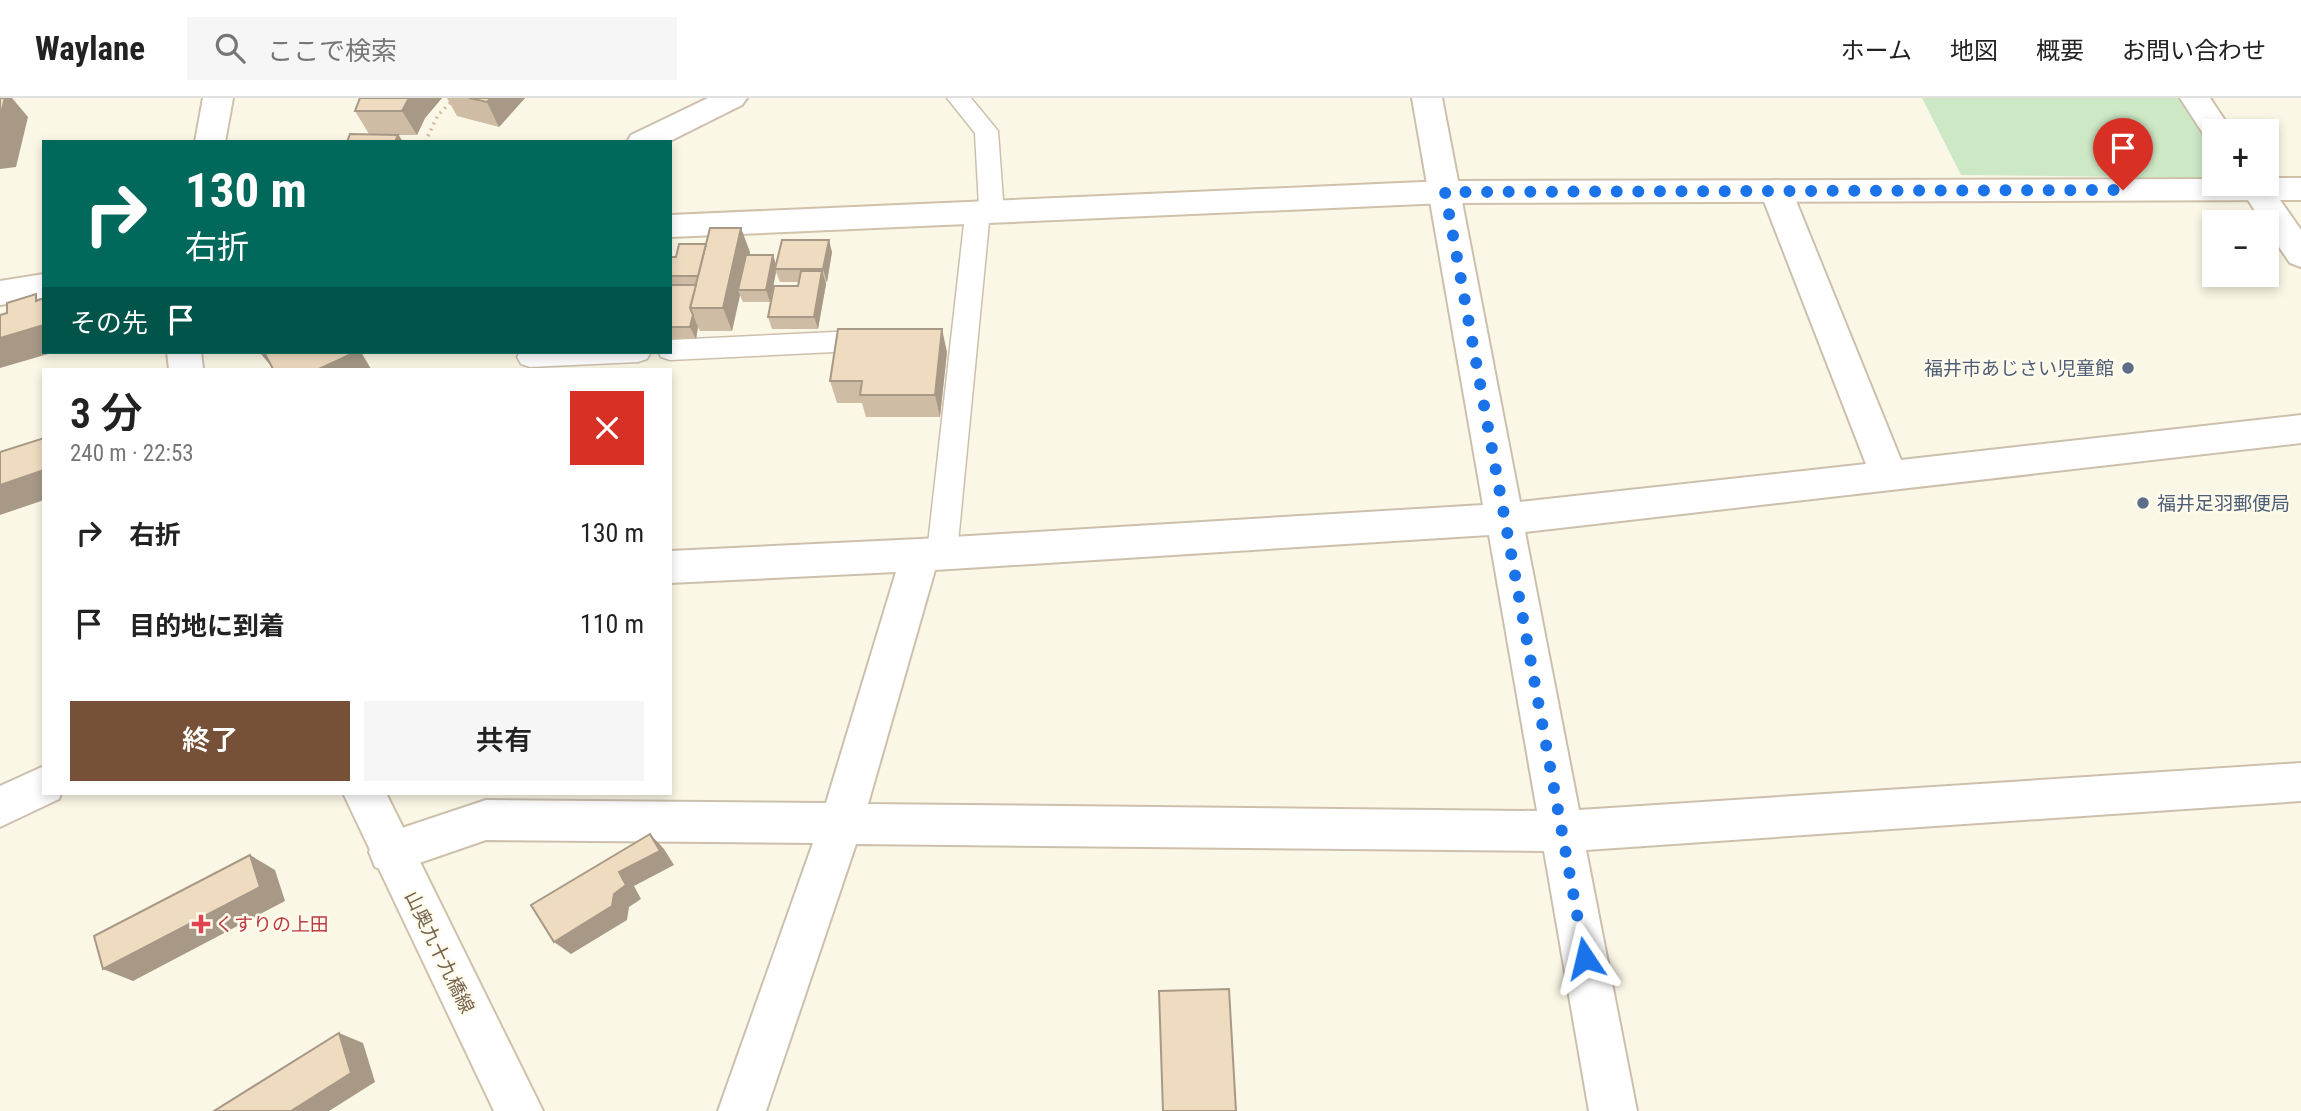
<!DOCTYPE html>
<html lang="ja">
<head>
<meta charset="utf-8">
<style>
  :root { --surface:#fff; --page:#f6f6f6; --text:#222; --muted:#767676; --line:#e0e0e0; --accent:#775137 }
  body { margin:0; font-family:"Roboto Condensed","Noto Sans JP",sans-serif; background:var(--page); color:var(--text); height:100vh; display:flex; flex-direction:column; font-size:26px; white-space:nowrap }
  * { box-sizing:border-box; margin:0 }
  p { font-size:23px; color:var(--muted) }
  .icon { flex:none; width:38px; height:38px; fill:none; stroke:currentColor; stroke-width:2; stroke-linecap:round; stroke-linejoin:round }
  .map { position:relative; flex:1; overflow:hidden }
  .drawer { position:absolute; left:42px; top:270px; width:630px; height:427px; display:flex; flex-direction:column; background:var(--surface); border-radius:0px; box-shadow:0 4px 10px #0003 }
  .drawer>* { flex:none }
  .banner { position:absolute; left:42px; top:42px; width:630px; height:214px; border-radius:0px; box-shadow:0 4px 10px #0003; background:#00695c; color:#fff; overflow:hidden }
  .tools { position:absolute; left:2202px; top:21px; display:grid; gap:14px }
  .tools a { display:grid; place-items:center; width:77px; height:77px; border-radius:0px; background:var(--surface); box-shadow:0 4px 10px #0003; font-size:35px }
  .pin { position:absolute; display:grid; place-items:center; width:60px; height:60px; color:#fff; margin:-72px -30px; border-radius:50% 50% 50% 0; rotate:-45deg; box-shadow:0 0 7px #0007 }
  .pin .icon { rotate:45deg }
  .me { position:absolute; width:77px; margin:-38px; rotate:350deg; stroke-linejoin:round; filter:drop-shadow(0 0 5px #0008) }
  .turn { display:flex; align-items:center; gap:24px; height:147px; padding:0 28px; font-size:32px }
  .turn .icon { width:91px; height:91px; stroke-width:2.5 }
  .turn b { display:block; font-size:49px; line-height:60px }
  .then { display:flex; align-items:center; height:66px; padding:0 28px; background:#0003; gap:14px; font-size:26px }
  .round { display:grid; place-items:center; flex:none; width:74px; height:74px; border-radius:0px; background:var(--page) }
  .summary { display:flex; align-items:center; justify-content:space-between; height:119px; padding:0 28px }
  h1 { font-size:42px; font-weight:600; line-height:52px }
  .action { display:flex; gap:14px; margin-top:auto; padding:14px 28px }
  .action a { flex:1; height:80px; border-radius:0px; background:var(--accent); color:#fff; font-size:28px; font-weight:600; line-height:80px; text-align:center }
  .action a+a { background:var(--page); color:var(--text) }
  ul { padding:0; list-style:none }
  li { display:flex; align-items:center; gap:21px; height:91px; padding:0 28px }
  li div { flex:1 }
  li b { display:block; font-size:26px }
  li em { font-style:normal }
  header { display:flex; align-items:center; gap:42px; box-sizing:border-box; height:98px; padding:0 35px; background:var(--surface); border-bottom:2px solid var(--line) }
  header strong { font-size:33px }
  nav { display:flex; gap:38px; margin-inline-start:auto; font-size:24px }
  .search { width:490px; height:63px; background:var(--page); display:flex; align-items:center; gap:18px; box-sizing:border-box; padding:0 24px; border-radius:0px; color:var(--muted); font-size:26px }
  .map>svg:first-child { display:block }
  .green { fill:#cde8c5 }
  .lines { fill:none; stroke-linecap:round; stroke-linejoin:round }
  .lane-casing { stroke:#ccc0ad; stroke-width:3 }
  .street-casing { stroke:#ccc0ad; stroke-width:4 }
  .secondary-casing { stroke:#cfc1aa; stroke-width:4 }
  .path { stroke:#d4bea2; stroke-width:3.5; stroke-dasharray:2 4.5; stroke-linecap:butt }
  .lane { fill:#fff; fill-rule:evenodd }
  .street { fill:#fff; fill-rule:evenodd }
  .secondary { fill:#fff; fill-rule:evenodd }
  .wall { fill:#cebca4 }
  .shaded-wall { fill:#a79986 }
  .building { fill:#efdbbf; stroke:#a79986; stroke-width:2 }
  .route { stroke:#1a73e8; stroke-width:12; stroke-dasharray:0 21.6 }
  .service-dot { fill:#5c6f8a; stroke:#fefaec; stroke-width:2.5 }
  .health-dot { fill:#e0444e; stroke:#fefaec; stroke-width:2.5 }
  .labels { text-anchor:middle; stroke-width:5; stroke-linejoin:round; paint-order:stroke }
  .service-label { font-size:19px; fill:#4e5e75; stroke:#fefaec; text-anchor:end }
  .health-label { font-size:19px; fill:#be3a42; stroke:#fefaec; text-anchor:start }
  .street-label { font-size:19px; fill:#73614c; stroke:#fefaec }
</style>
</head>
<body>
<header>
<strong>Waylane</strong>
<div class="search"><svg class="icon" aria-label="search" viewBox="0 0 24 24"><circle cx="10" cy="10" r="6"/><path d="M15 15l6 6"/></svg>ここで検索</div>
<nav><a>ホーム</a><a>地図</a><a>概要</a><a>お問い合わせ</a></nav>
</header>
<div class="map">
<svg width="2301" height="1013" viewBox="0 0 2301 1013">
  <rect width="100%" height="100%" fill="#fbf7e6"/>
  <polygon class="green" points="1922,0 2181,0 2214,47 2214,80 1961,77"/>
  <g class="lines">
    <defs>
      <g id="lane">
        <polygon points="947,0 971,0 998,33 1004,116 1001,122 989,124 957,455 952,464 942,467 932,464 927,455 965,117 968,111 979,109 975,35"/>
        <polygon points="875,232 884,235 888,242 884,249 875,252 670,262 661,259 658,254 670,254 670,242"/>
        <polygon points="520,254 651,254 647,261 638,264 530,269 521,266 517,259"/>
      </g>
      <g id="street">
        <polygon points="708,0 747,0 742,7 668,44 627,44 631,37"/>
        <path d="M1412,0h30l78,404 346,-38 -106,-273 5,-8 11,-3 11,3 5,8 109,269 400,-45v28l-776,89 54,278 722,-47v38l-715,49 51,261h-48l-45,-260 -688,-7 -90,267h-48l95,-268 -327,-3 -96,33 -15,-6 -6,-15 6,-15 111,-37 340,3 70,-231 -226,11v-32l250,-12 563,-34zM1489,437l48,276 -669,-7 67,-234z"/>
        <polygon points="2180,0 2210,0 2232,33 2214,33 2214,42 2206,40"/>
        <polygon points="2266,82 2301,132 2301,169 2290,165 2266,130 2266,124 2262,124 2238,86 2266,86"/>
        <polygon points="44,668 44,695 61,695 59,701 0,729 0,688"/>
      </g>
      <g id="secondary">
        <polygon points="203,0 233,0 225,44 195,44"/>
        <polygon points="2266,80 2301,80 2301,102 1445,105 670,139 670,117 1445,83 2214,81 2214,86 2266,86"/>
        <polygon points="44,176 44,200 0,207 0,183"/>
        <polygon points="167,254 201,254 203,271 169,271"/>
        <polygon points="343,695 386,695 543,1013 494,1013"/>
      </g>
    </defs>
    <use href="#lane" class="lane-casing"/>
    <use href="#street" class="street-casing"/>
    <use href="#secondary" class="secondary-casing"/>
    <polyline class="path" points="425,44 438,17 455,0"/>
    <use href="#lane" class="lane"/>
    <use href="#street" class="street"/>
    <use href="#secondary" class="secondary"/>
  </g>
  <g class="wall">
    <polygon points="360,0 442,0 425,20 417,37 399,37 403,44 369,36 355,13"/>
    <polygon points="447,0 525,0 499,29 457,18"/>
    <polygon points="750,154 749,157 773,157 776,167 832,154 827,184 825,184 826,186 818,231 772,231 768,219 798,188 799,184 780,184 776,174 770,204 743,204 740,197 732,233 700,233 698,229 696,241 670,241 670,159"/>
    <polygon points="947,254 940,319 866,319 862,305 837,305 830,283"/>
  </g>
  <g class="shaded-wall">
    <polygon points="5,0 12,0 28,19 16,69 0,71 0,19"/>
    <polygon points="409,0 442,0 425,20 417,37 402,13"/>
    <polygon points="491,0 525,0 499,29 487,4"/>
    <polygon points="398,37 403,44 395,44"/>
    <polygon points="741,130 750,154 741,192 738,192 740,197 732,233 723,210"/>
    <polygon points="829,142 832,154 827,184 823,171"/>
    <polygon points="773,157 777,170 775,171 776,174 770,204 766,192"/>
    <polygon points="822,173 826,186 818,231 814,219"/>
    <polygon points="693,217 698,229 696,241 690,229"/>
    <polygon points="44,227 44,254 55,254 0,270 0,240"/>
    <polygon points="942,231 947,254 940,319 935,297"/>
    <polygon points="269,254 271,268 261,256"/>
    <polygon points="356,254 361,254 371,271 319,271"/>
    <polygon points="44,372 44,402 0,417 0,387"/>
    <polygon points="650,736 664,751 674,767 634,788 641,801 629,809 627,822 571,856 554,844"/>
    <polygon points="250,757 275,772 285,803 133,883 103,871"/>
    <polygon points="339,935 363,945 375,984 329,1013 291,1013"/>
  </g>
  <g class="building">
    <polygon points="0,0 5,0 0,19"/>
    <polygon points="360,0 409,0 402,13 355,13"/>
    <polygon points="469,0 491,0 487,4"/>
    <polygon points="350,36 398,37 395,44 347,44"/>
    <polygon points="710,130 741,130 723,210 690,210"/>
    <polygon points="782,142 829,142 823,171 775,171"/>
    <polygon points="679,146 706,146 698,178 670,178 670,159 676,159"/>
    <polygon points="746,157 773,157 766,192 738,192"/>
    <polygon points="801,173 822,173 814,219 768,219 774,188 798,188"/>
    <polygon points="670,187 696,187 690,210 693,217 690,229 670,229"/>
    <polygon points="36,196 36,203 44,200 44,227 0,240 0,217 7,215 7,205"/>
    <polygon points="838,231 942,231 935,297 860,297 862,283 830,283"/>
    <polygon points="264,254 356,254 319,271 273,271"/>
    <polygon points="44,340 44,372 0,387 0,354"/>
    <polygon points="650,736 660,753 619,774 626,787 614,796 612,808 554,844 531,807"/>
    <polygon points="250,757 260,789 103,871 94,838"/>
    <polygon points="1229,891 1236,1013 1163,1013 1159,893"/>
    <polygon points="339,935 351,975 291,1013 214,1013"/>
  </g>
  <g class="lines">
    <polyline class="route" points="1585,860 1445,94 2123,92"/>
  </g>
  <g class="service-dot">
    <circle cx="2128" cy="270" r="7"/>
    <circle cx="2143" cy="405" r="7"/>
  </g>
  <path class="health-dot" d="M197.5 815.5h7v7h7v7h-7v7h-7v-7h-7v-7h7z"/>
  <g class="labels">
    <g class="service-label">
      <text x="2114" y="277">福井市あじさい児童館</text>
      <text x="2157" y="412" text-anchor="start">福井足羽郵便局</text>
    </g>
    <g class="health-label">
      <text x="215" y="833">くすりの上田</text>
    </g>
    <g class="street-label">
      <text transform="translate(440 854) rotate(64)" y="7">山奥九十九橋線</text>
    </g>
  </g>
</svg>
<div class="tools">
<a>+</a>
<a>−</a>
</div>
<div class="pin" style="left:2123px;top:92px;background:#d93025"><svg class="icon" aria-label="arrive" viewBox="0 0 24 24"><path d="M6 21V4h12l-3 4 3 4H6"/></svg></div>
<svg class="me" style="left:1585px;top:860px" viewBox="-20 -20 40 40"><path d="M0-17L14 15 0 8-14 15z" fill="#1a73e8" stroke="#fff" stroke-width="4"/></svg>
<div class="banner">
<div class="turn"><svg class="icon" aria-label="right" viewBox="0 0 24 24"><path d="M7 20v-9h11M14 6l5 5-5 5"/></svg><div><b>130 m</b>右折</div></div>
<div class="then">その先<svg class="icon" aria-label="arrive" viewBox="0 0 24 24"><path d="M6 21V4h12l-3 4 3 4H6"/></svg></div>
</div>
<section class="drawer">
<div class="summary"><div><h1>3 分</h1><p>240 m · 22:53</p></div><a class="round" style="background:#d93025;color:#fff"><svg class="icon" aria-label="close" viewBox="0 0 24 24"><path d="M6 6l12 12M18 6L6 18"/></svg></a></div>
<ul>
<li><svg class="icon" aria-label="right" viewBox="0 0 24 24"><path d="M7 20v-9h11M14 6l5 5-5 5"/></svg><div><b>右折</b></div><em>130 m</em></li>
<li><svg class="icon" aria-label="arrive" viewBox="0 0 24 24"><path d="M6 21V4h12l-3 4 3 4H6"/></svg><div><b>目的地に到着</b></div><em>110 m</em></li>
</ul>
<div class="action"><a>終了</a><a>共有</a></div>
</section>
</div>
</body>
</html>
